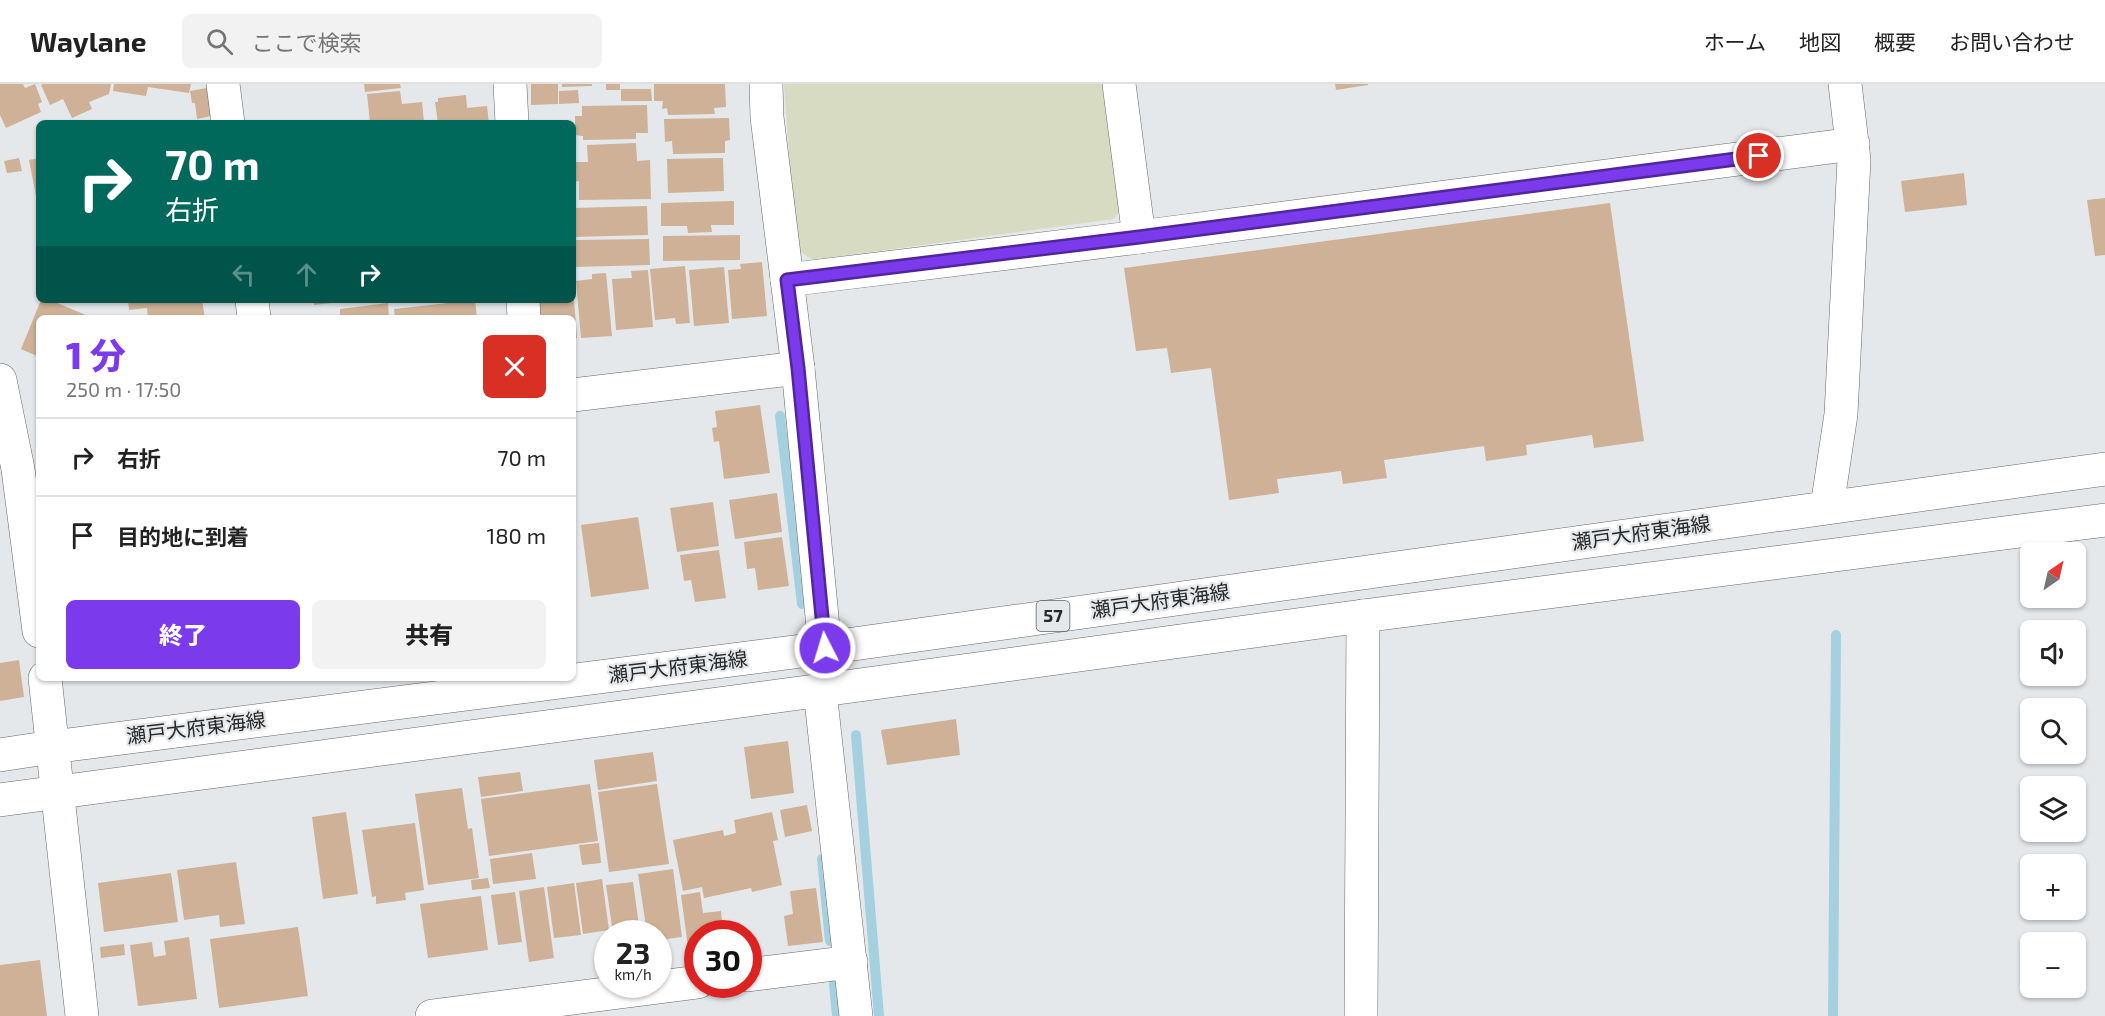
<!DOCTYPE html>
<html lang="ja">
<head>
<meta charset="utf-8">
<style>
  :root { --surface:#fff; --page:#f2f2f2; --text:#222; --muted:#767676; --line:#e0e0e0; --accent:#7c3aed }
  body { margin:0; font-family:"Exo 2","Noto Sans JP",sans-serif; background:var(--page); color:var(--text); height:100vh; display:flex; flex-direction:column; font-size:22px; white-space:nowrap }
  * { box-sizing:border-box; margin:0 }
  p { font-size:20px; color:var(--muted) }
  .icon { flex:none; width:33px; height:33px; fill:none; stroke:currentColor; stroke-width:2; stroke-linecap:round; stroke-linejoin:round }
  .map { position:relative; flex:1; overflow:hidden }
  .side { position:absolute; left:36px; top:231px; width:540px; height:366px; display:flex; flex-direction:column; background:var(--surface); border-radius:9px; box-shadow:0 2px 4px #0004 }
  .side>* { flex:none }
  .guide { position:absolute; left:36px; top:36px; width:540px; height:183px; border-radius:9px; box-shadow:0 2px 4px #0004; background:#00695c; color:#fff; overflow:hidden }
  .needle { width:39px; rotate:34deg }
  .tools { position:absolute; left:2020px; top:458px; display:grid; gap:12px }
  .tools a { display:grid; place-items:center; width:66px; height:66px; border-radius:9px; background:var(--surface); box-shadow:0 2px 4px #0004; font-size:30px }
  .speed { position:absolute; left:594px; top:836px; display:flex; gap:12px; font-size:30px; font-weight:700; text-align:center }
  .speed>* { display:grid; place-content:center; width:78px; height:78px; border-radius:50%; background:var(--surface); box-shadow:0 2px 4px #0004; line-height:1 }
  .speed small { font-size:15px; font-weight:400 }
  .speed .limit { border:9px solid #d22; background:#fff; color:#111 }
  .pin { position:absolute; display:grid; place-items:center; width:51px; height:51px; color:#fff; margin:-26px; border:3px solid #fff; border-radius:50%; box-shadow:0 2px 6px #0007 }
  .me { position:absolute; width:66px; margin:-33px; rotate:355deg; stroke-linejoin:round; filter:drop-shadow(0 0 4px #0008) }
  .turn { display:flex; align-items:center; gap:21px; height:126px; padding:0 30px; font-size:27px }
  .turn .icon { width:78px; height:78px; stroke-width:2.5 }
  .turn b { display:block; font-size:42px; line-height:51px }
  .lanes { display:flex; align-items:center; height:57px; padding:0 30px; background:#0003; justify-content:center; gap:30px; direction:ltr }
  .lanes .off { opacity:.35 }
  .round { display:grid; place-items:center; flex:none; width:63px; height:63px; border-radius:9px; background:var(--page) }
  .headline { display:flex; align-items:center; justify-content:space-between; height:102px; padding:0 30px }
  h1 { font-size:36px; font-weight:800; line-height:45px; color:var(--accent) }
  .primary-button { display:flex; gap:12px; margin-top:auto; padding:12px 30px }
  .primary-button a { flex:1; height:69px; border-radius:9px; background:var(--accent); color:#fff; font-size:24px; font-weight:800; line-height:69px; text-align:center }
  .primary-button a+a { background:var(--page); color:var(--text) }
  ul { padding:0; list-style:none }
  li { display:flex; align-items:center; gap:18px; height:78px; padding:0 30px; border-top:2px solid var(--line) }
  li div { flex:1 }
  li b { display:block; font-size:22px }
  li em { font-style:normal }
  header { display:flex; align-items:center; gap:36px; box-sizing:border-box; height:84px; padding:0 30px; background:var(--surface); border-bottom:2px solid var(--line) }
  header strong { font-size:28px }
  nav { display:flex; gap:33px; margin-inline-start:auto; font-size:21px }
  .search { width:420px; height:54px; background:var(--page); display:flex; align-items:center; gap:15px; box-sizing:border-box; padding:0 21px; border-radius:9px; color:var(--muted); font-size:22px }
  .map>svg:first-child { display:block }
  .green { fill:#d7dbc1 }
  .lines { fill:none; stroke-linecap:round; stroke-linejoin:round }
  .stream { stroke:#a5d0df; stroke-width:10 }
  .building { fill:#ceb196 }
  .minor-casing { stroke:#66686b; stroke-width:34 }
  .major-casing { stroke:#66686b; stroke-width:34 }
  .minor { stroke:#fff; stroke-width:33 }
  .major { stroke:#fff; stroke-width:33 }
  .route-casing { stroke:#51269a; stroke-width:15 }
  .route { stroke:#7c3aed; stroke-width:10 }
  .labels { text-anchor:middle; stroke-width:4.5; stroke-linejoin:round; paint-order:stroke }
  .shield { fill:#e5e8eb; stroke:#5f6162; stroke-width:1.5 }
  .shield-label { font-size:18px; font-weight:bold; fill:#262728 }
  .street-label { font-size:20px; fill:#262728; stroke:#e5e8eb }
</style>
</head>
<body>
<header>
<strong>Waylane</strong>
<div class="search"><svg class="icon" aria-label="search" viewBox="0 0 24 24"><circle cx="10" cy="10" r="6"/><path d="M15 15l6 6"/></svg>ここで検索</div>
<nav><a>ホーム</a><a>地図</a><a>概要</a><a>お問い合わせ</a></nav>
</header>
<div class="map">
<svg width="2105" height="932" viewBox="0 0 2105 932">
  <rect width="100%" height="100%" fill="#e5e8eb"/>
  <polygon class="green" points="784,0 1108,0 1124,120 1114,135 813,176 796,165"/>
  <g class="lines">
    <g class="stream">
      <polyline points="780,332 802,520"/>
      <polyline points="856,651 879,932"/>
      <polyline points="822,775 830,857"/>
      <polyline points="834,900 837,932"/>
      <polyline points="1833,932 1836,551"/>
    </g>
  </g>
  <g class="building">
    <polygon points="0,0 23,0 25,4 35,0 42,18 38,20 41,28 6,44 0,31"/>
    <polygon points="43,0 111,0 109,10 89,18 92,25 72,34 63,15 50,21 41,1"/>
    <polygon points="114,0 191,0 189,9 148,3 146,12 113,7"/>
    <polygon points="364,0 400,0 401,4 365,8"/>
    <polygon points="531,0 558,0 558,20 531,21"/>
    <polygon points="562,0 592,0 592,2 562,3"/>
    <rect x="606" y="0" width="14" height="6"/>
    <polygon points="654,0 725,0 726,23 714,24 715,30 668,31 667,24 662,25 663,17 654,17"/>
    <polygon points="1335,0 1368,0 1368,1 1336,6"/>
    <polygon points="207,4 212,32 197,35 195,19 192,19 190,7"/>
    <polygon points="621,5 651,5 652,17 621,17"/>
    <polygon points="578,6 579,19 559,20 559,7"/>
    <polygon points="400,7 402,20 422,18 424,39 370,39 367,10"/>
    <polygon points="466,11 467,24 487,22 489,39 438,39 435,18 438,18 438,14"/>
    <polygon points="647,21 648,49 636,49 636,55 583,56 583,52 575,51 575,32 582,32 582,22"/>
    <polygon points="729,34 730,56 725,57 725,69 673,70 672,57 665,58 664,35"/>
    <polygon points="636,59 637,77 650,76 651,115 579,116 579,97 573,98 573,78 588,78 587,61"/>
    <polygon points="19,74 22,87 7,89 4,77"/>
    <polygon points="39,74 39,121 38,122 29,76"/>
    <polygon points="723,74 724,107 668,109 667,75"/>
    <polygon points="1964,89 1967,121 1905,128 1901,97"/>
    <polygon points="2105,114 2105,171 2095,172 2087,116"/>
    <polygon points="734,117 734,141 711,141 712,148 688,149 687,142 661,142 661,119"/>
    <polygon points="1610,119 1644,357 1594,364 1592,351 1526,361 1527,371 1486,377 1484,362 1384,376 1387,394 1343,400 1341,387 1277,395 1279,409 1229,416 1211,284 1171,289 1167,264 1136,267 1124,184"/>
    <polygon points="647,122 648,151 573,153 573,124"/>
    <polygon points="740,151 740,176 663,177 663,152"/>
    <polygon points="649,155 650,181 573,183 574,156"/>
    <polygon points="762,178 767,232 732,235 728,186 741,185 740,180"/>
    <polygon points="685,182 690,239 676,240 675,234 655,236 650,185"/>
    <polygon points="724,183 729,239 694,242 689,186"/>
    <polygon points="648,186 653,243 616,246 612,195 632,194 631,187"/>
    <polygon points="606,189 612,252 581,254 576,197 592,195 592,190"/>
    <polygon points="41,216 50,216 93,234 39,234 39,273 21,265"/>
    <polygon points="128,216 202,216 205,234 148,234 147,224 129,226"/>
    <polygon points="314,216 348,216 348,217 314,221"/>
    <polygon points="475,216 477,234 395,234 394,225"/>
    <polygon points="539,216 574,216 577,254 573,254 573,234 540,234"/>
    <polygon points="388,219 389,234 336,234 340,232 340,225"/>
    <polygon points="760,321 770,389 724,395 719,357 714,358 712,344 717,343 715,327"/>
    <polygon points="777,409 782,448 735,455 729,416"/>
    <polygon points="713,418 719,462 677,468 670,424"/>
    <polygon points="638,433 649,505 591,513 581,441"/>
    <polygon points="782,453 789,502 758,506 755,484 747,485 744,458"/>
    <polygon points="719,466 726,514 695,518 691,496 684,497 680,471"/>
    <polygon points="19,576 24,613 0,617 0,579"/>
    <polygon points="956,635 960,671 887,681 881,646"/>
    <polygon points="788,657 794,709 751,715 744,663"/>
    <polygon points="653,668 657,697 598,706 594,676"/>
    <polygon points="520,688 523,707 481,713 478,693"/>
    <polygon points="590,700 598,757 489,772 481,715"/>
    <polygon points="657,700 669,780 609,788 598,708"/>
    <polygon points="462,704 468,745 472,744 479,794 428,801 415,710"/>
    <polygon points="807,721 812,747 785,753 780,726"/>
    <polygon points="346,728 358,810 323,815 312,733"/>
    <polygon points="772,728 778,756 773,757 782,801 752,808 751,804 704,814 702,803 683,807 673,756 723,746 724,752 736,749 734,736"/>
    <polygon points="415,739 424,806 405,809 406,816 376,820 376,812 372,813 362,746"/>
    <polygon points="599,759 601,779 582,781 579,761"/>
    <polygon points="532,769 536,795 493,800 490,775"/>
    <polygon points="236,778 245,840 220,843 219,831 184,836 177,786"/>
    <polygon points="673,785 682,853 658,856 658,849 647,849 638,790"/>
    <polygon points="171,789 178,838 104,848 98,799"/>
    <polygon points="488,794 490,804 472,806 471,796"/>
    <polygon points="602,795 609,846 583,850 576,799"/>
    <polygon points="633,798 640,849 613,849 606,801"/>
    <polygon points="574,799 581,851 554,854 547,803"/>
    <polygon points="544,803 554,874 529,878 519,807"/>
    <polygon points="816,804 823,858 788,862 784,832 793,830 790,807"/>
    <polygon points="515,808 522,858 498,861 491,811"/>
    <polygon points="700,808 703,829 721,827 723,849 698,849 698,877 690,878 681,811"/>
    <polygon points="481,812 488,866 428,874 420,820"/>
    <polygon points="298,843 308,912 219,924 210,855"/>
    <polygon points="189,853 197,915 138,922 130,861 152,858 154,873 166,871 164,857"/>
    <polygon points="658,857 663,881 658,881"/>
    <polygon points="124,860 125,871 101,874 100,863"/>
    <polygon points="40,876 47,932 0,932 0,881"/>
  </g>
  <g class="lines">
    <defs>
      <g id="minor">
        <polyline points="223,0 228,39"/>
        <polyline points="510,0 512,39"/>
        <polyline points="766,0 767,33 798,284 825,564"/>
        <polyline points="1119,0 1139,153"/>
        <polyline points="787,196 1139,153 1853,60"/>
        <polyline points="252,216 254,234"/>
        <polyline points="523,216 524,234"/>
        <polyline points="0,296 18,385 39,547"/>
        <polyline points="573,311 798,284"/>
        <polyline points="1827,423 1841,330 1854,76 1845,0"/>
        <polyline points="45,594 82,932"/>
        <polyline points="820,607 856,932"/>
        <polyline points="748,891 851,878"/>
        <polyline points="432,932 698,898"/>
        <polyline points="1361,932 1363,532"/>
      </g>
      <g id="major">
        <polyline points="0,671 52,663 825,564 2105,385"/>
        <polyline points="0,716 867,600 1363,532 2105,436"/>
      </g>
    </defs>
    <use href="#minor" class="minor-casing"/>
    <use href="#major" class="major-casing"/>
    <use href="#minor" class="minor"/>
    <use href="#major" class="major"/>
  </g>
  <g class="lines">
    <defs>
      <polyline id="route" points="825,564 798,284 787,196 1139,153 1759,72"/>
    </defs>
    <use href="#route" class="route-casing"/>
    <use href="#route" class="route"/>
  </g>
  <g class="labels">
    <rect class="shield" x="1036.5" y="517" width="33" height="30" rx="4.5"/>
    <g class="shield-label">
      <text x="1053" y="538">57</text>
    </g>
    <g class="street-label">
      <text transform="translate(1641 449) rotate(-8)" y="7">瀬戸大府東海線</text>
      <text transform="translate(1160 517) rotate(-8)" y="7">瀬戸大府東海線</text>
      <text transform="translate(678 583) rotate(-7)" y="7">瀬戸大府東海線</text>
      <text transform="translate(196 644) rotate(-7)" y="7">瀬戸大府東海線</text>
    </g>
  </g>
</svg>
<div class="tools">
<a><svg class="needle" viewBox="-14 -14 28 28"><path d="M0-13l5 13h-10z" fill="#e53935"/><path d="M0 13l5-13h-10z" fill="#767676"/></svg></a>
<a><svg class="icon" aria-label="sound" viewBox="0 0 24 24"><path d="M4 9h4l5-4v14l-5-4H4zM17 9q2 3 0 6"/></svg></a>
<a><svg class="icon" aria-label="search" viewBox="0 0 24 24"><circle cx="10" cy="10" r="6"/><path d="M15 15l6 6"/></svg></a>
<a><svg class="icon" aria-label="layers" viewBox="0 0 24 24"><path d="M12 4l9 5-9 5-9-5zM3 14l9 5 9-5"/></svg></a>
<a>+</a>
<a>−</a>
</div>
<div class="speed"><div>23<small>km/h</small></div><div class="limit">30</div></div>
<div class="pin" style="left:1759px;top:72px;background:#d93025"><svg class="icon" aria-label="arrive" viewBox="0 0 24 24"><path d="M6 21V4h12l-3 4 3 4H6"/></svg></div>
<svg class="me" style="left:825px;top:564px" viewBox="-20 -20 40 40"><circle r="17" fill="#7c3aed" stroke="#fff" stroke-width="3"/><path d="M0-11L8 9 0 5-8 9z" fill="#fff"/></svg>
<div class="guide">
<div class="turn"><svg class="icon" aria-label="right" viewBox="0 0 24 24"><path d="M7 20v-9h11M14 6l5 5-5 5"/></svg><div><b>70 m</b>右折</div></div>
<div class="lanes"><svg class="icon off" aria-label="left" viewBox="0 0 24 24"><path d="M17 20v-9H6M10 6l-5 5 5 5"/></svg><svg class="icon off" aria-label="ahead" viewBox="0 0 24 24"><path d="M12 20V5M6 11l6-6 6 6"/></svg><svg class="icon" aria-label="right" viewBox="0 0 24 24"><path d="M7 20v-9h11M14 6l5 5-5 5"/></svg></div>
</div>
<section class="side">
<div class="headline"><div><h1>1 分</h1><p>250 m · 17:50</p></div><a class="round" style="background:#d93025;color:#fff"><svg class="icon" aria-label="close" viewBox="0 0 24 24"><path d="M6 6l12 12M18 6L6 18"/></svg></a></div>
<ul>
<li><svg class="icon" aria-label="right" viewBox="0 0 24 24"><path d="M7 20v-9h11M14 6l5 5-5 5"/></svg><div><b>右折</b></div><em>70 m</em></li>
<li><svg class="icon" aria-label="arrive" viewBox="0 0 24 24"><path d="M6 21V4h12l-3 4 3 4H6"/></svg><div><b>目的地に到着</b></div><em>180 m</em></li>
</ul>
<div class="primary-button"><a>終了</a><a>共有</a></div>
</section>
</div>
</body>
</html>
